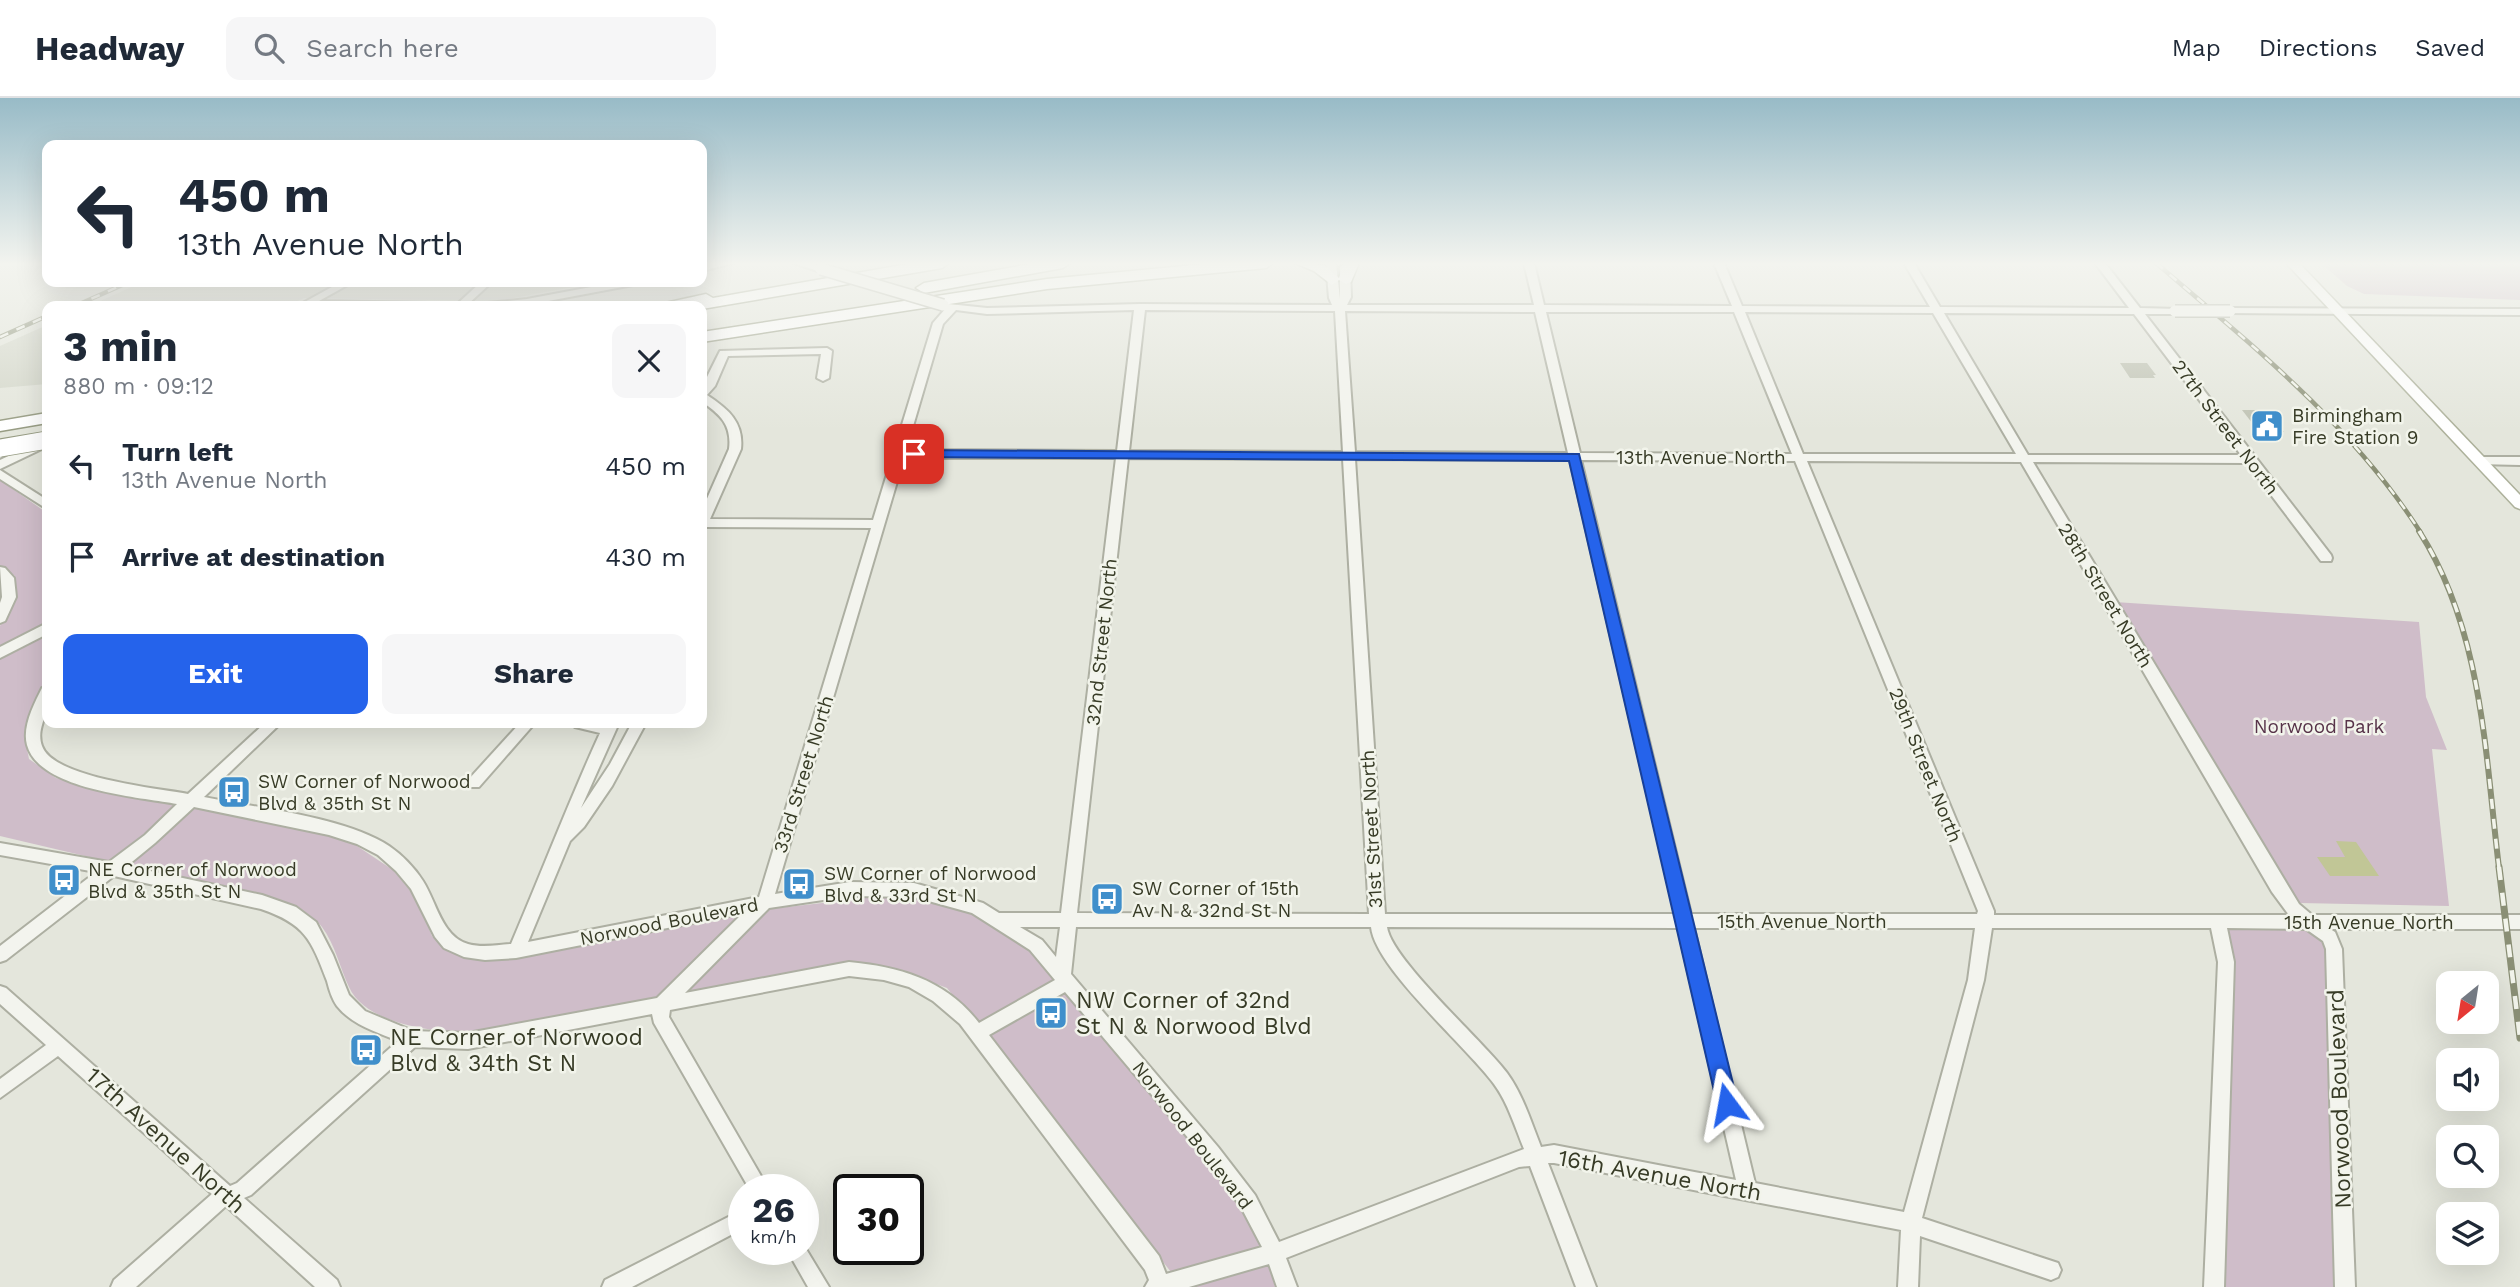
<!DOCTYPE html>
<html lang="en">
<head>
<meta charset="utf-8">
<style>
  :root { --surface:#fff; --page:#f6f6f7; --text:#1f2937; --muted:#747a83; --line:#e0e1e3; --accent:#2563eb }
  body { margin:0; font-family:"Work Sans",sans-serif; background:var(--page); color:var(--text); height:100vh; display:flex; flex-direction:column; font-size:26px; white-space:nowrap }
  * { box-sizing:border-box; margin:0 }
  p { font-size:23px; color:var(--muted) }
  .icon { flex:none; width:38px; height:38px; fill:none; stroke:currentColor; stroke-width:2; stroke-linecap:round; stroke-linejoin:round }
  .map { position:relative; flex:1; overflow:hidden }
  .details { position:absolute; left:42px; top:203px; width:665px; height:427px; display:flex; flex-direction:column; background:var(--surface); border-radius:14px; box-shadow:0 7px 28px #0002 }
  .details>* { flex:none }
  .banner { position:absolute; left:42px; top:42px; width:665px; height:147px; border-radius:14px; box-shadow:0 7px 28px #0002; background:#fff; color:var(--text); overflow:hidden }
  .needle { width:46px; rotate:210deg }
  .fabs { position:absolute; left:2436px; top:873px; display:grid; gap:14px }
  .fabs a { display:grid; place-items:center; width:63px; height:63px; border-radius:14px; background:var(--surface); box-shadow:0 7px 28px #0002; font-size:35px }
  .speed { position:absolute; left:728px; top:1076px; display:flex; gap:14px; font-size:35px; font-weight:700; text-align:center }
  .speed>* { display:grid; place-content:center; width:91px; height:91px; border-radius:50%; background:var(--surface); box-shadow:0 7px 28px #0002; line-height:1 }
  .speed small { font-size:18px; font-weight:400 }
  .speed .limit { border:4px solid #111; border-radius:10px; background:#fff; color:#111 }
  .pin { position:absolute; display:grid; place-items:center; width:60px; height:60px; color:#fff; margin:-30px; border-radius:14px; box-shadow:0 4px 10px #0006 }
  .me { position:absolute; width:77px; margin:-38px; rotate:347deg; stroke-linejoin:round; filter:drop-shadow(0 0 5px #0008) }
  .turn { display:flex; align-items:center; gap:24px; height:147px; padding:0 21px; font-size:32px }
  .turn .icon { width:91px; height:91px; stroke-width:2.5 }
  .turn b { display:block; font-size:49px; line-height:60px }
  .round { display:grid; place-items:center; flex:none; width:74px; height:74px; border-radius:14px; background:var(--page) }
  .overview { display:flex; align-items:center; justify-content:space-between; height:119px; padding:0 21px }
  h1 { font-size:42px; font-weight:700; line-height:52px }
  .cta { display:flex; gap:14px; margin-top:auto; padding:14px 21px }
  .cta a { flex:1; height:80px; border-radius:14px; background:var(--accent); color:#fff; font-size:28px; font-weight:700; line-height:80px; text-align:center }
  .cta a+a { background:var(--page); color:var(--text) }
  ul { padding:0; list-style:none }
  li { display:flex; align-items:center; gap:21px; height:91px; padding:0 21px }
  li div { flex:1 }
  li b { display:block; font-size:26px }
  li em { font-style:normal }
  header { display:flex; align-items:center; gap:42px; box-sizing:border-box; height:98px; padding:0 35px; background:var(--surface); border-bottom:2px solid var(--line) }
  header strong { font-size:33px }
  nav { display:flex; gap:38px; margin-inline-start:auto; font-size:24px }
  .search { width:490px; height:63px; background:var(--page); display:flex; align-items:center; gap:18px; box-sizing:border-box; padding:0 24px; border-radius:14px; color:var(--muted); font-size:26px }
  .map>svg:first-child { display:block }
  .built { fill:#d4d7ca }
  .green { fill:#cfbdc9 }
  .water { fill:#c1c696 }
  .building { fill:#bfc2b3 }
  .lines { fill:none; stroke-linecap:round; stroke-linejoin:round }
  .minor-casing { stroke:#adafa2; stroke-width:4 }
  .major-casing { stroke:#adb19b; stroke-width:3 }
  .highway-casing { stroke:#979c83; stroke-width:3 }
  .minor { fill:#f3f4ee; fill-rule:evenodd }
  .major { fill:#fff; fill-rule:evenodd }
  .highway { fill:#fff; fill-rule:evenodd }
  .rail-far2-casing { stroke:#8a8f75; stroke-width:4.5 }
  .rail-far1-casing { stroke:#8a8f75; stroke-width:6 }
  .rail-casing { stroke:#8a8f75; stroke-width:7 }
  .rail-far2 { stroke:#f2f4eb; stroke-width:2.5; stroke-dasharray:9; stroke-linecap:butt }
  .rail-far1 { stroke:#f2f4eb; stroke-width:3.5; stroke-dasharray:10; stroke-linecap:butt }
  .rail { stroke:#f2f4eb; stroke-width:4.5; stroke-dasharray:13; stroke-linecap:butt }
  .minor-bridge-casing { stroke:#adafa2; stroke-width:14; stroke-linecap:butt }
  .highway-bridge-casing { stroke:#979c83; stroke-width:19; stroke-linecap:butt }
  .minor-bridge { stroke:#f3f4ee; stroke-width:11 }
  .highway-bridge { stroke:#fff; stroke-width:17 }
  .route { fill:#2563eb; stroke:#184099; stroke-width:2 }
  .labels { text-anchor:middle; stroke-width:5; stroke-linejoin:round; paint-order:stroke }
  .poi-label { font-size:19px; fill:#373b26; stroke:#f2f4eb; text-anchor:start }
  .street-label { font-size:19px; fill:#373b26; stroke:#f2f4eb }
  .park-label { font-size:19px; fill:#573349; stroke:#f2f4eb }
  .near-poi-label { font-size:23px; fill:#373b26; stroke:#f2f4eb; text-anchor:start }
  .near-street-label { font-size:23px; fill:#373b26; stroke:#f2f4eb }
</style>
</head>
<body>
<header>
<strong>Headway</strong>
<div class="search"><svg class="icon" aria-label="search" viewBox="0 0 24 24"><circle cx="10" cy="10" r="6"/><path d="M15 15l6 6"/></svg>Search here</div>
<nav><a>Map</a><a>Directions</a><a>Saved</a></nav>
</header>
<div class="map">
<svg width="2520" height="1189" viewBox="0 0 2520 1189">
  <rect width="100%" height="100%" fill="#e4e6dc"/>
  <g class="built">
    <polygon points="143,184 600,184 497,203 304,200 287,208 89,208"/>
    <polygon points="47,227 47,286 0,290 0,248"/>
  </g>
  <g class="green">
    <polygon points="2321,165 2520,165 2520,202 2364,196 2347,188"/>
    <path d="M0,382l47,33v168l-23,53 5,25 27,19 292,62 45,30 24,29 15,37 17,16 29,7 42,-2 250,-48 122,-14 37,4 39,11 63,39 206,250 32,64 6,24h-101l-3,-15 -224,-284 -56,-21 -420,67c-37,-3 -105,-9 -122,-47 -9,-19 -14,-43 -27,-60 -6,-8 -17,-15 -25,-21l-297,-70v-210l16,-30 -1,-20 -15,-11z"/>
    <polygon points="2115,504 2419,524 2426,599 2447,652 2432,651 2449,808 2300,805"/>
    <polygon points="2227,830 2308,831 2329,839 2345,1189 2221,1189 2232,860"/>
  </g>
  <polygon class="water" points="2336,743 2356,744 2379,778 2330,778 2317,759 2345,759"/>
  <g class="building">
    <polygon points="2120,265 2147,265 2156,277 2153,277 2155,280 2130,280"/>
    <polygon points="2242,312 2268,312 2284,334 2260,335"/>
  </g>
  <g class="lines">
    <defs>
      <g id="minor">
        <polygon points="711,165 733,165 702,173 702,167"/>
        <polygon points="793,165 811,165 826,171 821,174"/>
        <path d="M1326,165h10l4,36v-32l5,-3 5,3 1,30 -4,8h187l-10,-42h10l10,42 188,1 -18,-43h10l18,43 188,1 -26,-44h10l26,44 189,1 -34,-45h10l35,45 39,1v4l-4,1h-30l186,241 1,3 -1,3h-10l-74,-98 -214,-1 266,442 13,11h208v14h-190l5,3 7,17 13,338h-20l-9,-338 -3,-8 -17,-12 -79,-1 7,34 -10,325h-20l14,-325 -7,-34h-219l-8,52 -62,238 136,45 3,7 -3,7 -7,3 -131,-44 -2,51h-20l3,-57 -347,-67h-6l48,124h-20l-46,-121 -11,1 -233,91 11,29h-20l-8,-23 -80,23h-44l4,-7 -4,-10 -185,-246 -27,-23 -24,-14 -25,-7 -35,-4 -179,34 -1,7 100,173h-19l-96,-167 -2,-9 -184,35 -53,-2 -164,148 -7,3 93,82 3,7h-25l-89,-81 -90,81h-25l3,-7 98,-86 -154,-138 -58,42v-19l46,-34 -46,-41v-18l6,2 224,198 7,-3 161,-142c-21,-9 -46,-16 -61,-35 -5,-7 -8,-17 -10,-25 -16,-42 -22,-57 -66,-72l-147,-33 -108,84 -6,2v-16l96,-74 -96,-17v-12l109,19 36,-27 32,-31c-38,-7 -138,-14 -150,-59 -5,-18 7,-41 15,-57l5,-1c0,7 1,15 0,22 -3,12 -10,23 -5,37 11,32 115,42 146,48l77,-71h16l-77,74c53,11 141,20 185,49 13,9 25,21 34,35 13,20 19,56 45,63 14,4 29,1 43,0 30,-70 57,-141 89,-211l-25,-6 -2,-4h46l-38,85 29,-44 22,-41h14l-34,63 -28,41 -14,14 -42,101 231,-45 112,-369 -169,-1v-17l27,-61c3,-24 -9,-35 -27,-47v-15l18,-36 107,-3 5,3 -3,27 -6,3 -6,-3 4,-24 -93,2 -13,30 -8,9c21,14 37,27 34,54l-31,70 163,1 60,-197 13,-15 -7,-1v-4l48,5 153,-4 192,1 -3,-7zM956,212l31,4 147,-4 -17,141 -211,-1 37,-126zM1145,212l190,1 8,141 -214,-1zM1345,213l190,1 33,141 -213,-1zM1546,214h188l58,142 -212,-1zM1745,214l188,1 83,141h-213zM1944,215l190,1 107,141h-213zM904,360h212l-55,455h-62l-16,-10 -69,-20 -64,-1 -75,12zM1128,360l215,1 26,455 -292,-1zM1355,361l215,1 105,454h-290zM1581,362l214,1 183,450 -1,3h-286zM1807,363l214,1 251,430 17,23h-295v-4zM194,709l135,28 28,9 21,11 18,16 15,18 24,48 9,11 20,9 21,3 31,-2 227,-45 -86,85 -189,35 -55,-2 -48,-20 -16,-16 -16,-40 -17,-33 -20,-15 -34,-12 -135,-29 28,-23zM850,798l64,1 58,16 58,37 25,30 -76,43c-33,-43 -78,-56 -130,-61l-164,31 84,-85zM1020,829h40l-4,30 -14,-17zM1076,829h295c4,41 96,120 123,157 14,19 21,43 30,65l-245,93 -24,-47 -37,-48 -147,-173zM1387,829l291,1 58,252 -182,-35 -13,2c-10,-25 -18,-52 -34,-74 -24,-32 -116,-114 -120,-146zM1694,830h281l-7,52 -64,232 -149,-29zM1065,894l141,167 35,48 21,40 -96,27 -7,-18 -170,-221z"/>
        <polygon points="341,184 353,184 319,203 429,205 434,208 303,208 301,206"/>
        <polygon points="481,184 492,184 466,208 455,208"/>
        <polygon points="618,184 638,184 633,187 527,207 483,208 488,205 527,201"/>
        <polygon points="2230,210 2520,211 2520,217 2226,215 2226,211"/>
        <polygon points="42,342 46,343 46,349 0,371 0,362"/>
        <polygon points="2480,359 2520,359 2520,367 2476,366 2474,363"/>
        <polygon points="0,372 47,402 47,411 0,381"/>
        <polygon points="0,469 5,470 14,480 16,499 5,523 0,525 0,505 2,499"/>
        <polygon points="47,525 47,536 0,560 0,549"/>
        <polygon points="520,625 535,625 479,689 469,689 467,685 469,681"/>
        <polygon points="744,1111 744,1130 632,1189 602,1189 605,1182"/>
        <polygon points="803,1146 829,1189 808,1189 787,1152 803,1152"/>
      </g>
      <polygon id="major" points="2286,165 2299,165 2520,397 2520,411 2515,409"/>
      <g id="highway">
        <polygon points="914,165 949,165 942,170 702,211 702,208 663,208 665,205 706,196 713,200"/>
        <polygon points="1036,165 1070,165 1063,170 924,195 916,190 924,185"/>
        <polygon points="1216,165 1273,165 1266,170 1047,191 702,244 702,234 1047,181"/>
        <polygon points="1295,165 1324,167 1339,180 1344,165 1359,165 1351,184 1346,186 1339,182 1332,187 1314,173"/>
        <polygon points="47,315 47,325 0,333 0,323"/>
      </g>
    </defs>
    <use href="#minor" class="minor-casing"/>
    <use href="#major" class="major-casing"/>
    <use href="#highway" class="highway-casing"/>
    <use href="#minor" class="minor"/>
    <use href="#major" class="major"/>
    <use href="#highway" class="highway"/>
    <defs>
      <g id="rail-far2">
        <path d="M2156,165c96,82 196,162 265,270"/>
        <polyline points="75,208 129,184"/>
        <polyline points="0,239 47,218"/>
      </g>
      <path id="rail-far1" d="M2419,433c64,100 66,223 80,337"/>
      <polyline id="rail" points="2499,769 2520,940"/>
    </defs>
    <use href="#rail-far2" class="rail-far2-casing"/>
    <use href="#rail-far1" class="rail-far1-casing"/>
    <use href="#rail" class="rail-casing"/>
    <use href="#rail-far2" class="rail-far2"/>
    <use href="#rail-far1" class="rail-far1"/>
    <use href="#rail" class="rail"/>
    <defs>
      <g id="minor-bridge">
        <polyline points="821,171 943,207"/>
        <polyline points="2175,213 2230,213"/>
      </g>
      <polyline id="highway-bridge" points="0,350 47,342"/>
    </defs>
    <use href="#minor-bridge" class="minor-bridge-casing"/>
    <use href="#highway-bridge" class="highway-bridge-casing"/>
    <use href="#minor-bridge" class="minor-bridge"/>
    <use href="#highway-bridge" class="highway-bridge"/>
  </g>
  <linearGradient id="sky" x2="0" y2="1"><stop stop-color="#98bbc7"/><stop offset="0.5" stop-color="#f3f4ef"/><stop offset="1" stop-color="#f3f4ef" stop-opacity="0"/></linearGradient>
  <rect width="2520" height="332" fill="url(#sky)"/>
  <polygon class="route" points="914,352 1579,356 1738,1006 1735,1013 1727,1015 1720,1013 1717,1006 1569,363 909,359 909,353"/>
  <defs>
    <symbol id="civic-square" viewBox="-11 -11 22 22"><rect x="-9" y="-9" width="18" height="18" rx="4" fill="#408fcb" stroke="#f2f4eb"/><path d="M-.6-6.5H3V-4.5H.6V-3L4-1V1h2V6H-6V1h2V-1L-.6-3ZM-1.2 2.5V6h2.4V2.5Z" fill="#fff"/></symbol>
    <symbol id="bus-square" viewBox="-11 -11 22 22"><rect x="-9" y="-9" width="18" height="18" rx="4" fill="#408fcb" stroke="#f2f4eb"/><path d="M-5-6H5V4H4V6H2V4H-2V6H-4V4H-5ZM-3.5-4V0h7V-4ZM-3.5 1.2v1.5H-2V1.2ZM2 1.2v1.5H3.5V1.2Z" fill="#fff"/></symbol>
  </defs>
  <g fill-rule="evenodd">
    <use href="#civic-square" x="2248" y="309" width="38" height="38"/>
    <use href="#bus-square" x="215" y="675" width="38" height="38"/>
    <use href="#bus-square" x="45" y="763" width="38" height="38"/>
    <use href="#bus-square" x="780" y="767" width="38" height="38"/>
    <use href="#bus-square" x="1088" y="782" width="38" height="38"/>
    <use href="#bus-square" x="1032" y="896" width="38" height="38"/>
    <use href="#bus-square" x="347" y="933" width="38" height="38"/>
  </g>
  <g class="labels">
    <g class="poi-label">
      <text x="2292" y="324">Birmingham<tspan x="2292" dy="22">Fire Station 9</tspan></text>
      <text x="258" y="690">SW Corner of Norwood<tspan x="258" dy="22">Blvd &amp; 35th St N</tspan></text>
      <text x="88" y="778">NE Corner of Norwood<tspan x="88" dy="22">Blvd &amp; 35th St N</tspan></text>
      <text x="824" y="782">SW Corner of Norwood<tspan x="824" dy="22">Blvd &amp; 33rd St N</tspan></text>
      <text x="1132" y="797">SW Corner of 15th<tspan x="1132" dy="22">Av N &amp; 32nd St N</tspan></text>
    </g>
    <g class="street-label">
      <text transform="translate(2226 329) rotate(53)" y="7">27th Street North</text>
      <text x="1701" y="366">13th Avenue North</text>
      <text transform="translate(2106 497) rotate(59)" y="7">28th Street North</text>
      <text transform="translate(1101 544) rotate(-84)" y="7">32nd Street North</text>
      <text transform="translate(1926 667) rotate(68)" y="7">29th Street North</text>
      <text transform="translate(803 676) rotate(-73)" y="7">33rd Street North</text>
      <text transform="translate(1371 731) rotate(-93)" y="7">31st Street North</text>
      <text transform="translate(669 823) rotate(-11)" y="7">Norwood Boulevard</text>
      <text x="1802" y="830">15th Avenue North</text>
      <text x="2369" y="831">15th Avenue North</text>
      <text transform="translate(1193 1037) rotate(52)" y="7">Norwood Boulevard</text>
    </g>
    <g class="park-label">
      <text x="2319" y="635">Norwood Park</text>
    </g>
    <g class="near-poi-label">
      <text x="1076" y="910">NW Corner of 32nd<tspan x="1076" dy="26">St N &amp; Norwood Blvd</tspan></text>
      <text x="390" y="947">NE Corner of Norwood<tspan x="390" dy="26">Blvd &amp; 34th St N</tspan></text>
    </g>
    <g class="near-street-label">
      <text transform="translate(2339 1001) rotate(-92)" y="8">Norwood Boulevard</text>
      <text transform="translate(166 1042) rotate(42)" y="8">17th Avenue North</text>
      <text transform="translate(1660 1077) rotate(10)" y="8">16th Avenue North</text>
    </g>
  </g>
</svg>
<div class="fabs">
<a><svg class="needle" viewBox="-14 -14 28 28"><path d="M0-13l5 13h-10z" fill="#e53935"/><path d="M0 13l5-13h-10z" fill="#747a83"/></svg></a>
<a><svg class="icon" aria-label="sound" viewBox="0 0 24 24"><path d="M4 9h4l5-4v14l-5-4H4zM17 9q2 3 0 6"/></svg></a>
<a><svg class="icon" aria-label="search" viewBox="0 0 24 24"><circle cx="10" cy="10" r="6"/><path d="M15 15l6 6"/></svg></a>
<a><svg class="icon" aria-label="layers" viewBox="0 0 24 24"><path d="M12 4l9 5-9 5-9-5zM3 14l9 5 9-5"/></svg></a>
</div>
<div class="speed"><div>26<small>km/h</small></div><div class="limit">30</div></div>
<div class="pin" style="left:914px;top:356px;background:#d93025"><svg class="icon" aria-label="arrive" viewBox="0 0 24 24"><path d="M6 21V4h12l-3 4 3 4H6"/></svg></div>
<svg class="me" style="left:1727px;top:1006px" viewBox="-20 -20 40 40"><path d="M0-17L14 15 0 8-14 15z" fill="#2563eb" stroke="#fff" stroke-width="4"/></svg>
<div class="banner">
<div class="turn"><svg class="icon" aria-label="left" viewBox="0 0 24 24"><path d="M17 20v-9H6M10 6l-5 5 5 5"/></svg><div><b>450 m</b>13th Avenue North</div></div>
</div>
<section class="details">
<div class="overview"><div><h1>3 min</h1><p>880 m · 09:12</p></div><a class="round"><svg class="icon" aria-label="close" viewBox="0 0 24 24"><path d="M6 6l12 12M18 6L6 18"/></svg></a></div>
<ul>
<li><svg class="icon" aria-label="left" viewBox="0 0 24 24"><path d="M17 20v-9H6M10 6l-5 5 5 5"/></svg><div><b>Turn left</b><p>13th Avenue North</p></div><em>450 m</em></li>
<li><svg class="icon" aria-label="arrive" viewBox="0 0 24 24"><path d="M6 21V4h12l-3 4 3 4H6"/></svg><div><b>Arrive at destination</b></div><em>430 m</em></li>
</ul>
<div class="cta"><a>Exit</a><a>Share</a></div>
</section>
</div>
</body>
</html>
